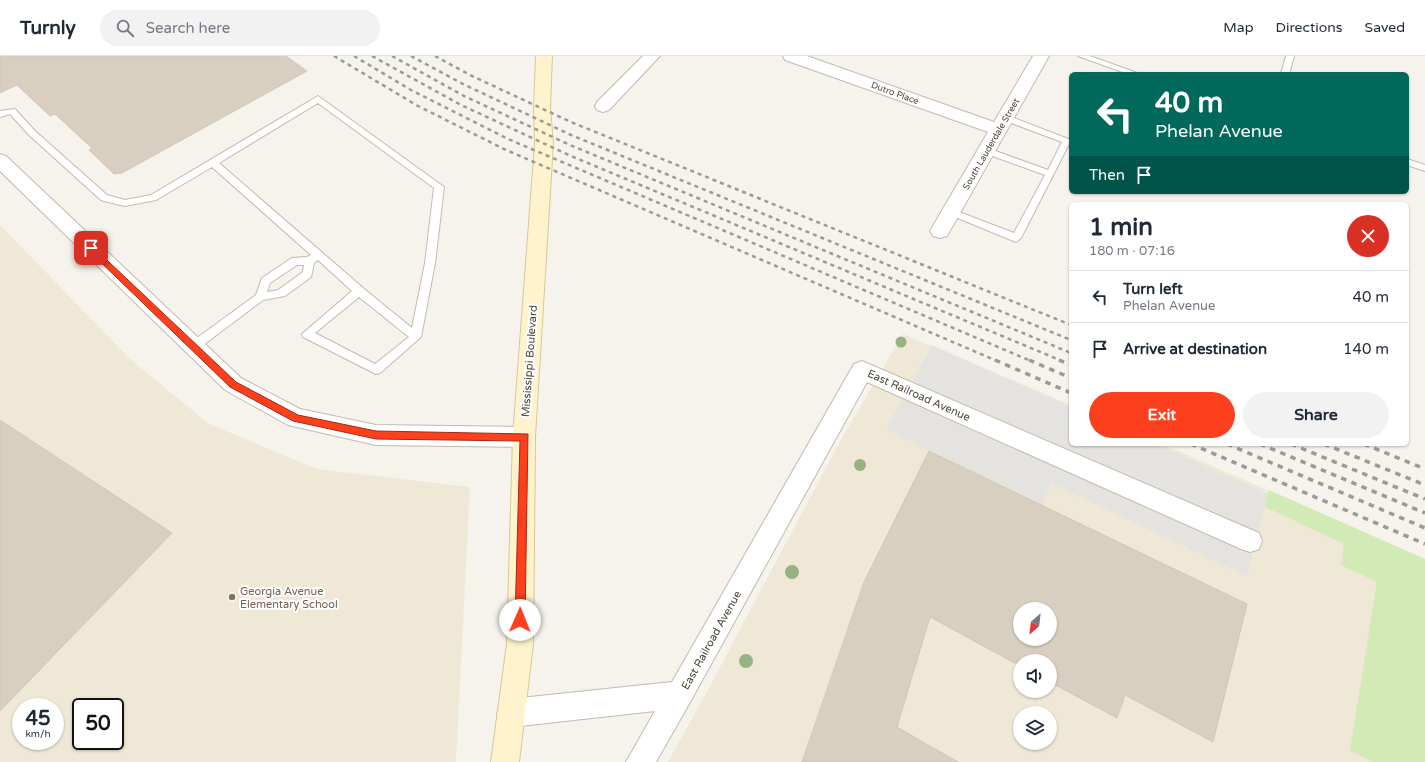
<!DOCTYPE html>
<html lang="en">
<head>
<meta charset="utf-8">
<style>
  :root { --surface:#fff; --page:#f2f2f3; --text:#1f2937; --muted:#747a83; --line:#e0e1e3; --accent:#fc3f1d }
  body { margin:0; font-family:"Varela Round",sans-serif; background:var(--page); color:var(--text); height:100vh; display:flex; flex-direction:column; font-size:15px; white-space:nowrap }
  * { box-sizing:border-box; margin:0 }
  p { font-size:13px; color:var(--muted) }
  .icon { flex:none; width:22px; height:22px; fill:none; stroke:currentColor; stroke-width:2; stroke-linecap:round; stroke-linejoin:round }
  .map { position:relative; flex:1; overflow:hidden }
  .drawer { position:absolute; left:1069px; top:146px; width:340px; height:244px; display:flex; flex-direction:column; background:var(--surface); border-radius:6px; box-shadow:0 1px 3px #0004 }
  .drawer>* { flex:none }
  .hud { position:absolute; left:1069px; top:16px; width:340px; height:122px; border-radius:6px; box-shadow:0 1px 3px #0004; background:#00695c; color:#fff; overflow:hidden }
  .needle { width:26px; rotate:208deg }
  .tools { position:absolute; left:1013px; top:546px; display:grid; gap:8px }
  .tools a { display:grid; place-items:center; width:44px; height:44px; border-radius:50%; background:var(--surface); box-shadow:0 1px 3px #0004; font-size:20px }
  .speed { position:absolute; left:12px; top:642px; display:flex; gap:8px; font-size:20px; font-weight:700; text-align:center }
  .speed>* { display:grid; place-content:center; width:52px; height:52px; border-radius:50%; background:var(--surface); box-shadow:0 1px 3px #0004; line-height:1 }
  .speed small { font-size:10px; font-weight:400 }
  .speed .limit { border:2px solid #111; border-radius:6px; background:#fff; color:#111 }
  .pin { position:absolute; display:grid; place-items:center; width:34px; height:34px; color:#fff; margin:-17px; border-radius:8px; box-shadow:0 2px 6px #0006 }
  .me { position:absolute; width:44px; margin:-22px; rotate:1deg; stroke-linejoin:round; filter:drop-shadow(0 0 3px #0008) }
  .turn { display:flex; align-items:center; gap:14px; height:84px; padding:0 20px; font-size:18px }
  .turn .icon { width:52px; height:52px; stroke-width:2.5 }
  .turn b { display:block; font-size:28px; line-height:34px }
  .then { display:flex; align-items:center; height:38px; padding:0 20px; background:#0003; gap:8px; font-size:15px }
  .round { display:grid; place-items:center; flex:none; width:42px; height:42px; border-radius:21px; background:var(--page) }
  .overview { display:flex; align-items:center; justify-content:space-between; height:68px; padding:0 20px }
  h1 { font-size:24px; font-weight:700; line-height:30px }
  .cta { display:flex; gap:8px; margin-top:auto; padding:8px 20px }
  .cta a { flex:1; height:46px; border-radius:24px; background:var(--accent); color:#fff; font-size:16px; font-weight:700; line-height:46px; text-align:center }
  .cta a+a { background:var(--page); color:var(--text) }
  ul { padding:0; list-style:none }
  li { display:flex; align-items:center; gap:12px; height:52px; padding:0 20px; border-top:1px solid var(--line) }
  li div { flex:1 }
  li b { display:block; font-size:15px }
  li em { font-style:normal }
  header { display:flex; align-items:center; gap:24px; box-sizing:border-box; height:56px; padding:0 20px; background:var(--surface); border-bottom:1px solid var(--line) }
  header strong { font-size:19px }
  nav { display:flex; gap:22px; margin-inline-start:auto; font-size:14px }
  .search { width:280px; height:36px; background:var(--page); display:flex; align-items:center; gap:10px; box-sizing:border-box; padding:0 14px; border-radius:22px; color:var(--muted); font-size:15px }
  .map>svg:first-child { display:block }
  .education { fill:#efe8d6; fill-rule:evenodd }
  .green { fill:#d2eab5 }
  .parking { fill:#e5e3e0 }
  .building { fill:#d8cfc1; stroke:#d3c7b4; fill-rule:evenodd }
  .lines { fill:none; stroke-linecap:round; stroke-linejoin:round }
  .lane-casing { stroke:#c2bbae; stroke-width:2 }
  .street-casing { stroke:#c2bbae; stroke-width:2 }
  .secondary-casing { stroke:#d6c79b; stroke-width:2 }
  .lane { fill:#fff; fill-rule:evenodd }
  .street { fill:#fff; fill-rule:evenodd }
  .secondary { fill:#fff3cd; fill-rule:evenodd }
  .rail-far1 { stroke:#9a9a9a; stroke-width:2.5; stroke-dasharray:4 4; stroke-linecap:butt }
  .rail { stroke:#9a9a9a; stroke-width:3.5; stroke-dasharray:5.5 5.5; stroke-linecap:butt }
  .tree { fill:#97b381 }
  .route { fill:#fc3f1d; stroke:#a42913 }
  .education-dot { fill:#8d6e63; stroke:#fff; stroke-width:1.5 }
  .labels { text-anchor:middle; stroke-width:4; stroke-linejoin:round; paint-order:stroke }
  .far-street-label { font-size:9px; fill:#4b4439; stroke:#fff }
  .street-label { font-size:11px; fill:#4b4439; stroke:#fff }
  .education-label { font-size:11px; fill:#785e54; stroke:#fff; text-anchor:start }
</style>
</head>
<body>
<header>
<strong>Turnly</strong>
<div class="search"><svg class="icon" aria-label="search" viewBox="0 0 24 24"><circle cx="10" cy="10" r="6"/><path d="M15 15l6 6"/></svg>Search here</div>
<nav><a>Map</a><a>Directions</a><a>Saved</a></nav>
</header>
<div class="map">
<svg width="1425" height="706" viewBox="0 0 1425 706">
  <rect width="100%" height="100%" fill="#f6f3ec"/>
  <g class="education">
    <path d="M0,169l130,134 79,65 108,45 153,18 -14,275h-456zM21,651h34v34h-34zM81,651h34v34h-34z"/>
    <path d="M903,278l168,71v39h91l263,115v203h-757l41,-74 130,-245zM1020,553h30v30h-30zM1020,605h30v30h-30zM1020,657h30v30h-30z"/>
  </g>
  <polygon class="green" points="1269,434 1425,503 1425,706 1372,706 1350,694 1377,526 1341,509 1344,488 1265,451"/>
  <polygon class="parking" points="932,289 1071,351 1071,388 1155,388 1268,438 1247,520 1051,427 1042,449 886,373"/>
  <g class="building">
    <polygon points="0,0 286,0 307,15 122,117 114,118 89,94 92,92 55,58 50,60 17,29 0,37"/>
    <polygon points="0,364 172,477 0,655"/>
    <path d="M929,395l318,153 -34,138 -88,-47 -8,23 -67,-36v-21h-30v5l-90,-49 -33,110 61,35h-156l62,-180zM1020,553h30v30h-30z"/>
  </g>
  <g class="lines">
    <defs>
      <g id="lane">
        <polygon points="1078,0 1090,0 1140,18 1128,18"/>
        <polygon points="1286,0 1294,0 1289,18 1281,18"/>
        <path d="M318,40l126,91 -9,76 -14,74 -41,36 -4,1 -73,-37 -1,-3 50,-43 -34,-31 -4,3 -3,14 -26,19 -22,4 -65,49h-8l-1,-3 1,-3 66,-48 6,-17 30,-20 15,-1 4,-2 -99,-88 -56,33 -31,6 -21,-5 -3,-1 -72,-65 -19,-21 -10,3v-6l15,-2 20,22 72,64 18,5 26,-5zM318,47l116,85 -9,75 -13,65 -49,-40 -144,-125zM297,209h7l-1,7 -25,18 -11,2 3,-9zM359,241l50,40 -34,27 -60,-31z"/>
        <polygon points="1006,59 1071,84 1021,182 1016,186 948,158 946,156 948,154 954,154 1014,177 1045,119 984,97 983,95 987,92 990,93 1048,114 1062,86 1003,64 1002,62"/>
        <polygon points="1407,103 1425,109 1425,115 1407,109"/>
      </g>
      <g id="street">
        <polygon points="643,0 660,0 609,54 603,56 597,54 595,50 597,46"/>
        <polygon points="783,0 807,0 994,66 1033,0 1049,0 947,180 940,182 933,180 930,175 988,76 785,4"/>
        <polygon points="0,98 6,100 241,322 300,353 376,369 524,371 532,374 535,381 532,388 524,391 376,389 288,369 225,334 0,115"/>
        <polygon points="862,305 1259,477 1262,485 1259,493 1250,496 1241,493 867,326 689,648 656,706 626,706 655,655 511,671 501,667 497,657 501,647 511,643 672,626 854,308"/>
      </g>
      <polygon id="secondary" points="536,0 552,0 550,52 553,87 535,381 533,588 519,706 491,706 507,588 513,381 535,87 534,52"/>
    </defs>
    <use href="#lane" class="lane-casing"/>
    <use href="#street" class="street-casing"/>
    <use href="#secondary" class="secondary-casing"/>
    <use href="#lane" class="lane"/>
    <use href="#street" class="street"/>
    <use href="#secondary" class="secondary"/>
    <g class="rail-far1">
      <polyline points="334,0 418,50 506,94 997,305"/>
      <polyline points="354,0 411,34 508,83 1031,305"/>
      <polyline points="372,0 461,49 571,100 1062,305"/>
      <polyline points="392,0 464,40 570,89 1071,297"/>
      <polyline points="411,0 463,28 571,79 1071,284"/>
      <polyline points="435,0 470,19 571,66 1071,269"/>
    </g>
    <g class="rail">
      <polyline points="995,304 1071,337"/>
      <polyline points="1029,304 1071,322"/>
      <polyline points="1059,304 1071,309"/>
      <polyline points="1191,388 1425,488"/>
      <polyline points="1227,388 1425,472"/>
      <polyline points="1260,388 1425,457"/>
      <polyline points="1291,388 1425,443"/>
      <polyline points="1324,388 1425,429"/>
      <polyline points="1364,388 1425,413"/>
    </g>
  </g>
  <g class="tree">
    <circle cx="901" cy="286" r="5.5"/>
    <circle cx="860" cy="409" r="6"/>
    <circle cx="792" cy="516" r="7"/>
    <circle cx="746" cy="605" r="7"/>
  </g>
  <polygon class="route" points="91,189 236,326 298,359 376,375 528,378 525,564 524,567 520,569 516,567 515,564 520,385 376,383 293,365 230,331 88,194 87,192"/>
  <circle class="education-dot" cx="232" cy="541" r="4"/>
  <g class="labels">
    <g class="far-street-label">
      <text transform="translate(895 37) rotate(20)" y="3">Dutro Place</text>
      <text transform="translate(991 88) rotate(-60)" y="3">South Lauderdale Street</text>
    </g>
    <g class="street-label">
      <text transform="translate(529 305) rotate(-86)" y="4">Mississippi Boulevard</text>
      <text transform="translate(919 339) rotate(24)" y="4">East Railroad Avenue</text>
      <text transform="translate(711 584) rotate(-61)" y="4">East Railroad Avenue</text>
    </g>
    <g class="education-label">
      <text x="240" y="539">Georgia Avenue<tspan x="240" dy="13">Elementary School</tspan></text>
    </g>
  </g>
</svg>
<div class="tools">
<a><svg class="needle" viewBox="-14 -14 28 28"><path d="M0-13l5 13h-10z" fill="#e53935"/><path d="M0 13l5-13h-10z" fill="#747a83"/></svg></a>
<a><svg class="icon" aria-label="sound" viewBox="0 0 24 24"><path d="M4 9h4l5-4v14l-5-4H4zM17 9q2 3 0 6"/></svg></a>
<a><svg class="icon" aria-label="layers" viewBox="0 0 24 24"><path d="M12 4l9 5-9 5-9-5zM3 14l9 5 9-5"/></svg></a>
</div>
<div class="speed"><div>45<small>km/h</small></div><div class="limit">50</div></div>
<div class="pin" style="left:91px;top:192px;background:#d93025"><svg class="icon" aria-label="arrive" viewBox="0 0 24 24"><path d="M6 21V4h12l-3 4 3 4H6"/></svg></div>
<svg class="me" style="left:520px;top:564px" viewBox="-20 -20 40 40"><circle r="19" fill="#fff"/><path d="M0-13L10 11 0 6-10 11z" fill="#fc3f1d"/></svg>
<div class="hud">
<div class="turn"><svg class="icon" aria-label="left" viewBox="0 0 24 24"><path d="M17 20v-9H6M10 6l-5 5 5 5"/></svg><div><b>40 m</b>Phelan Avenue</div></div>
<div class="then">Then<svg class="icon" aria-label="arrive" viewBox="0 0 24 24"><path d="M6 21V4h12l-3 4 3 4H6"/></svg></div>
</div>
<section class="drawer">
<div class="overview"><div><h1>1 min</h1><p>180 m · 07:16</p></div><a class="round" style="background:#d93025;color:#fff"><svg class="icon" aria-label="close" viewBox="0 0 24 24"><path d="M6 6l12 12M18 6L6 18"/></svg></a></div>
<ul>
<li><svg class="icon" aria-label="left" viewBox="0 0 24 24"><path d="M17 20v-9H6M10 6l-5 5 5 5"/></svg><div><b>Turn left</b><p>Phelan Avenue</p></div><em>40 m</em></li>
<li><svg class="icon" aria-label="arrive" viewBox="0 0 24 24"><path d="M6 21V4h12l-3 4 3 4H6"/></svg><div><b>Arrive at destination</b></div><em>140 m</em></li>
</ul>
<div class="cta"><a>Exit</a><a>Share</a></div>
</section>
</div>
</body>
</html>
